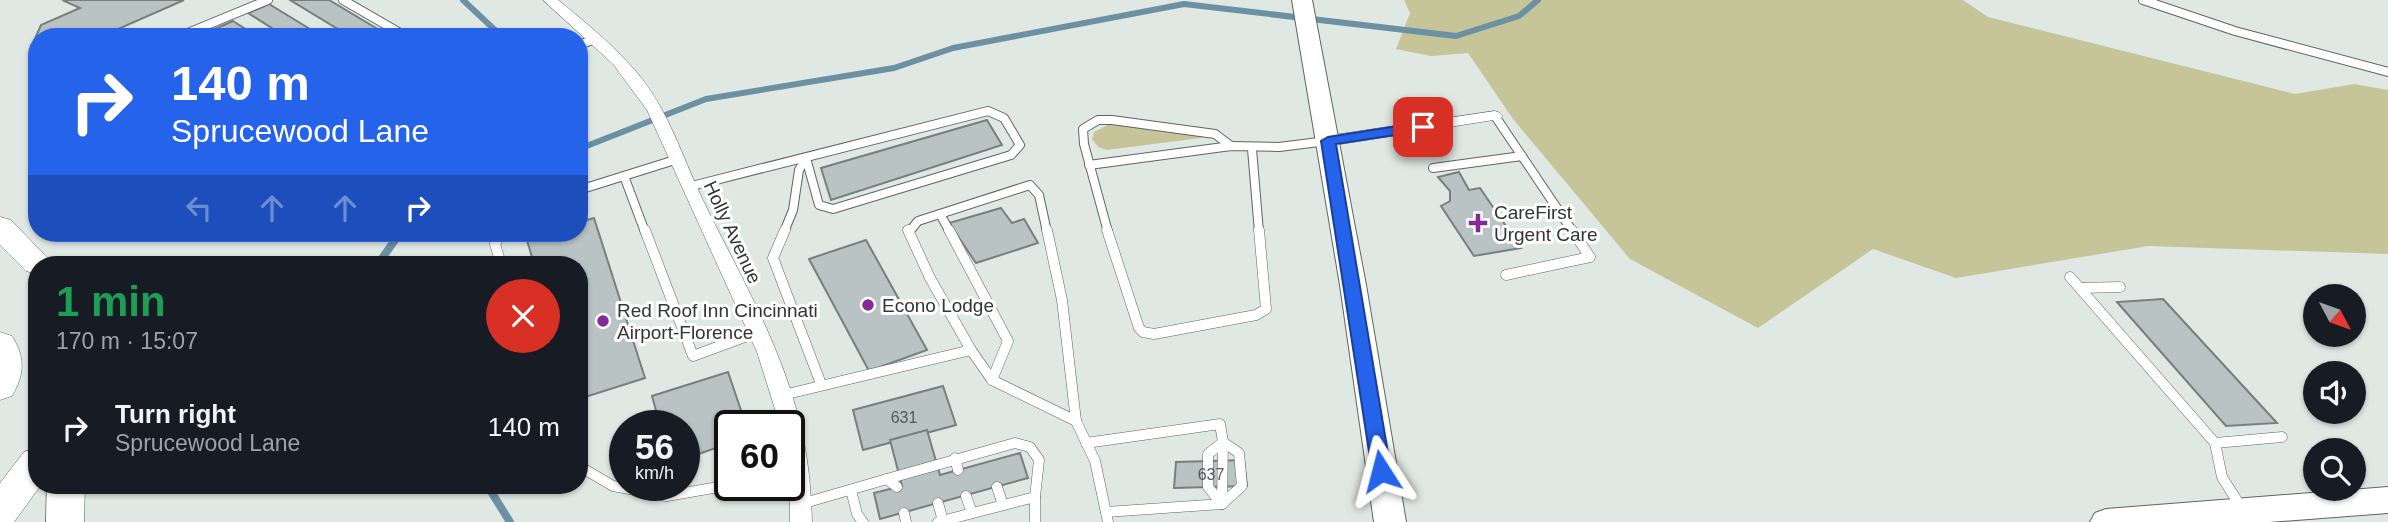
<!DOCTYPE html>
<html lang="en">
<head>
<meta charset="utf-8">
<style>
  :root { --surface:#171b24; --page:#20242c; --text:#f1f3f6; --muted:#9ea1a6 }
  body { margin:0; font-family:Helvetica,sans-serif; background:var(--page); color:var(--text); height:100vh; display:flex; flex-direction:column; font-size:26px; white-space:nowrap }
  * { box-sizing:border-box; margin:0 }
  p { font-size:23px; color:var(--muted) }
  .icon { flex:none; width:38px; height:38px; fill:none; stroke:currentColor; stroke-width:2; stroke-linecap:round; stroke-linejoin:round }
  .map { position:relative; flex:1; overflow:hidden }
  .drawer { position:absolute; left:28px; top:256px; width:560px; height:238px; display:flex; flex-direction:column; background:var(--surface); border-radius:28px; box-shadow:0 2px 5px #0004 }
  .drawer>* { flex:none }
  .top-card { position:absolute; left:28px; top:28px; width:560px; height:214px; border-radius:28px; box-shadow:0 2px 5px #0004; background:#2563eb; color:#fff; overflow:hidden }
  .needle { width:46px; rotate:131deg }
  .fabs { position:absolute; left:2303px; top:284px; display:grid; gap:14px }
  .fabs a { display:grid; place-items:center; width:63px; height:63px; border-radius:50%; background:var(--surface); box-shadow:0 2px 5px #0004; font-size:35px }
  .speed { position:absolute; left:609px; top:410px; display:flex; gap:14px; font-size:35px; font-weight:700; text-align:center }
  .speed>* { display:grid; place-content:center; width:91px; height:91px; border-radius:50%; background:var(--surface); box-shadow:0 2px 5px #0004; line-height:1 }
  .speed small { font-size:18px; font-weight:400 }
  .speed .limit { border:4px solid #111; border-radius:10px; background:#fff; color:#111 }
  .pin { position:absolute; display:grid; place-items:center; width:60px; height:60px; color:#fff; margin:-30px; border-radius:14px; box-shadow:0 4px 10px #0006 }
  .me { position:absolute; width:77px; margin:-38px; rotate:351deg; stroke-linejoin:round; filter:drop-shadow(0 0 5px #0008) }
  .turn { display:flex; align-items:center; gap:24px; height:147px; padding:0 28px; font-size:32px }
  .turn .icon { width:91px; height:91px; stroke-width:2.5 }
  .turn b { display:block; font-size:49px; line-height:60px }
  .lanes { display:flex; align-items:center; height:66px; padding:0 28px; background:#0003; justify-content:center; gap:35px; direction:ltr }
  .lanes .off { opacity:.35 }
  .round { display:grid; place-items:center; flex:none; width:74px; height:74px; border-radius:37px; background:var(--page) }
  .summary { display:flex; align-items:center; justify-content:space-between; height:119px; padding:0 28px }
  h1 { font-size:42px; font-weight:700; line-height:52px; color:#1e9e55 }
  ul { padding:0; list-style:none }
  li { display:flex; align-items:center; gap:21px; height:105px; padding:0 28px }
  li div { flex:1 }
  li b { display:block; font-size:26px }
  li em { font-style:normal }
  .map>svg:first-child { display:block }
  .green { fill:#c6c499 }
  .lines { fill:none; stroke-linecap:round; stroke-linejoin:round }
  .stream-far1 { stroke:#6b91a3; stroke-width:6 }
  .stream { stroke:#6b91a3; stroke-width:8 }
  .building { fill:#bac3c3; stroke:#777f7f; stroke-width:2 }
  .lane-far1-casing { stroke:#5e6562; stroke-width:10 }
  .lane-casing { stroke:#5e6562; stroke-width:11 }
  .street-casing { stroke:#5e6562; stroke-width:1 }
  .primary-casing { stroke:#5e6562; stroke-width:2 }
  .highway-casing { stroke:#5e6562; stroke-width:1 }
  .lane-far1 { stroke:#fff; stroke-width:8 }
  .lane { stroke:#fff; stroke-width:10 }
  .street { fill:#fff; fill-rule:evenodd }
  .primary { fill:#fff; fill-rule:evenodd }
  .highway { fill:#fff; fill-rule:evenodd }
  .route { fill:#2563eb; stroke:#184099; stroke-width:2 }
  .poi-dot { fill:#852995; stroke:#fff; stroke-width:2.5 }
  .labels { text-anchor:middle; stroke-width:6; stroke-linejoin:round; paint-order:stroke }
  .number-label { font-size:16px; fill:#545858 }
  .poi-label { font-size:19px; fill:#323534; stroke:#fff; text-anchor:start }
  .street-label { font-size:19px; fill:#323534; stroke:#fff }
</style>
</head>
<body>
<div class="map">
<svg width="2388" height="522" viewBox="0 0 2388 522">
  <rect width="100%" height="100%" fill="#e0e8e4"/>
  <g class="green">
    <polygon points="1404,0 1963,0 1988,17 2295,94 2354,84 2388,90 2388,254 2148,246 1956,278 1873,249 1758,328 1630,259 1513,119 1468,53 1431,56 1396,49 1410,13"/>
    <polygon points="1110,124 1118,124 1208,137 1107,150 1098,147 1092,139 1094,132"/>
  </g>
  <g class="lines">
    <g class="stream-far1">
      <polyline points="463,0 496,31 493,37"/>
      <polyline points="579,149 706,99 894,68 953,48 1184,4 1456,36 1519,16 1538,0"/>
    </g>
    <g class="stream">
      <polyline points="378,264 400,233"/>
      <polyline points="487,485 510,522"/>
    </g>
  </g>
  <g class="building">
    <polygon points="67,0 184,0 100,37 37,37 37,42 34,41 41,25 80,8 64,1"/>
    <polygon points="290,0 329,0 391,37 351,37"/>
    <polygon points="269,4 323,37 286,37 248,13"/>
    <polygon points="233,21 258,37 216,37 208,32"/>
    <polygon points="987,120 1002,145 831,200 821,168"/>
    <polygon points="1459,172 1469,190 1480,188 1521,248 1474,256 1441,206 1450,201 1450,191 1438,177"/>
    <polygon points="1001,208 1012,223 1024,219 1038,243 976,263 949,223"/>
    <polygon points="594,218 645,378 579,399 579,264 534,264 526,237 539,233 579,233 579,222"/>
    <polygon points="866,240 927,350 869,371 809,259"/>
    <polygon points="2163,299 2277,423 2226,426 2117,302"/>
    <polygon points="728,372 746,425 730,425 730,443 684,459 684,425 660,425 652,396"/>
    <polygon points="943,386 956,425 863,450 853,410"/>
    <polygon points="927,430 940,475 1020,453 1028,478 880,519 874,493 902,486 890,440"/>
    <polygon points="1244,460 1247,486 1174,488 1176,462"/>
  </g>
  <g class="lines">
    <defs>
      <g id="lane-far1">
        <polyline points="343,0 407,37"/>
        <polyline points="2143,0 2235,31 2388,72"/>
        <polyline points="178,37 268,0"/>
        <polyline points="579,45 595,39"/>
        <polyline points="1495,116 1573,232"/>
        <polyline points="1252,149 1259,232"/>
        <polyline points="1089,165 1231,146 1279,147 1327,141"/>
        <polyline points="1433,168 1522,156"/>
        <polyline points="624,176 645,232"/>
        <polyline points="688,187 988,111 1004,118 1020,145 1011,155 833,209 819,205 806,158"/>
        <polyline points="579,190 678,159"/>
        <polyline points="940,214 950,232"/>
        <polyline points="784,232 793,210 799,170 806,158"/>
        <polyline points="909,232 918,221 1030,185 1039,195 1047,232"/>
        <polyline points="1108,232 1084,144 1083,129 1098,120 1112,120 1215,134 1231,146"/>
      </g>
      <g id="lane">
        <polyline points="645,230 693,356 758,332"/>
        <polyline points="785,230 773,258 821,384"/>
        <polyline points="908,230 930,278 971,350 992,380 1076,421"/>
        <polyline points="949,230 1008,341 992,380"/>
        <polyline points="1047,230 1062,300 1076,421"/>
        <polyline points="1107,230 1139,328 1143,332 1154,334 1256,315 1266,309 1259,230"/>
        <polyline points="501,233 495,244 501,264"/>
        <polyline points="1506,275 1590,257 1572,230"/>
        <polyline points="2070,277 2215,443 2222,477 2241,507"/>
        <polyline points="2080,288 2120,287"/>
        <polyline points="783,395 971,350"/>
        <polyline points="1076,421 1095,461 1108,522"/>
        <polyline points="1086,443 1220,424 1223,442 1239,453 1242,486 1222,504 1106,512"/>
        <polyline points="2215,443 2282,437"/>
        <polyline points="955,458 958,470"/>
        <polyline points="579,466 613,486 667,496 730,485"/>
        <polyline points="887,479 1015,443 1030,447 1039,460 1035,497"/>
        <polyline points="997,487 1003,505"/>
        <polyline points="851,490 857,514 863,522"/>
        <polyline points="966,496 972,513"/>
        <polyline points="938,503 943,521"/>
        <polyline points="801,504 887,479 897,487"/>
        <polyline points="1222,504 1208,487 1208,454 1223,442"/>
        <polyline points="1222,504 1223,442"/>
        <polyline points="904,513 906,522"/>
        <polyline points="938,522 1035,497 1035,522"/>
      </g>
      <g id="street">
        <path d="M543,0h15c30,24 61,50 85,80 26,34 39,75 57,114 38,79 86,157 103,244 6,28 8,55 9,84h-22l-1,-97h-9l-23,-73 -110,-242 -34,-46z"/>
        <polygon points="1495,111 1500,113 1503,116 1500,119 1328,146 1320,141 1328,136"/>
      </g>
      <g id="primary">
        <polygon points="1292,0 1312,0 1366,285 1406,522 1374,522 1340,285"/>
        <polygon points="2388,487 2388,513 2269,522 2090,522 2095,513 2106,509"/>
      </g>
      <g id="highway">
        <polygon points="0,217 11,220 53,264 37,264 37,274 26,271 0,245"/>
        <path d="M0,332l12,4c13,21 13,38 0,60l-12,4z"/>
        <polygon points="37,448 37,485 41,485 14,522 0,522 0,483 24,452"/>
        <polygon points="47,485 85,485 84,522 46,522"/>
      </g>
    </defs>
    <use href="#lane-far1" class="lane-far1-casing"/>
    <use href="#lane" class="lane-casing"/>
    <use href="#street" class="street-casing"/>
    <use href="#primary" class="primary-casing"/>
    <use href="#highway" class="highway-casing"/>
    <use href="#lane-far1" class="lane-far1"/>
    <use href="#lane" class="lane"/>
    <use href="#street" class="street"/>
    <use href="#primary" class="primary"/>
    <use href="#highway" class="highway"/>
  </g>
  <polygon class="route" points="1423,122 1430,127 1428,130 1336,144 1391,471 1388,476 1381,479 1375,476 1372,471 1321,141 1328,137"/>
  <g class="poi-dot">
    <path d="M1474.5 212.5h7v7h7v7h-7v7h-7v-7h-7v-7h7z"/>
    <circle cx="868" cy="305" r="7"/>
    <circle cx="603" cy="321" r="7"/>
  </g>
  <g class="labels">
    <g class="number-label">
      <text x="904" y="423">631</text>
      <text x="1211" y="480">637</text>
    </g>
    <g class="poi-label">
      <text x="1494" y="219">CareFirst<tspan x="1494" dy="22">Urgent Care</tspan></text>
      <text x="882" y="312">Econo Lodge</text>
      <text x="617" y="317">Red Roof Inn Cincinnati<tspan x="617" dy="22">Airport-Florence</tspan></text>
    </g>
    <g class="street-label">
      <text transform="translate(733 232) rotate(65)" y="7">Holly Avenue</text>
    </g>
  </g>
</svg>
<div class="fabs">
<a><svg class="needle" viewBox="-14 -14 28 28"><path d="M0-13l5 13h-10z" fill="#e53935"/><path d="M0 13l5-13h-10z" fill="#9ea1a6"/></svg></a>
<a><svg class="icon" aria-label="sound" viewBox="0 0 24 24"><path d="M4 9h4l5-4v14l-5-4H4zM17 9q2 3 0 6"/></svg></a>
<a><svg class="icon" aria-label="search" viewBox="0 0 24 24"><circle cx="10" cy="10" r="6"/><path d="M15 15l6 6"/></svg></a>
</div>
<div class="speed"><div>56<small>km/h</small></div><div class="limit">60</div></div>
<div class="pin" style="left:1423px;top:127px;background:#d93025"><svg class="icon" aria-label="arrive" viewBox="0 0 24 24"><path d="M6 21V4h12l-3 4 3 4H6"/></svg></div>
<svg class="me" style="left:1381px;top:471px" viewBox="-20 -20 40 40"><path d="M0-17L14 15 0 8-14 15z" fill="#2563eb" stroke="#fff" stroke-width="4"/></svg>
<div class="top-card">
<div class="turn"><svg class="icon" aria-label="right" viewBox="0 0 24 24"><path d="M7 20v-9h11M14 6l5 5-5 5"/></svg><div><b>140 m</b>Sprucewood Lane</div></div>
<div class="lanes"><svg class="icon off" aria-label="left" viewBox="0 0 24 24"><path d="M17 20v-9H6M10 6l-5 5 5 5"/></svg><svg class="icon off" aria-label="ahead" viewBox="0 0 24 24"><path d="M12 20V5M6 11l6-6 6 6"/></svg><svg class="icon off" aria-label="ahead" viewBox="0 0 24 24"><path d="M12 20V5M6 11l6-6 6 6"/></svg><svg class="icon" aria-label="right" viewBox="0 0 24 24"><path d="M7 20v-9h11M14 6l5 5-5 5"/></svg></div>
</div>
<section class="drawer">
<div class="summary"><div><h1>1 min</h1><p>170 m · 15:07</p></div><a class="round" style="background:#d93025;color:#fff"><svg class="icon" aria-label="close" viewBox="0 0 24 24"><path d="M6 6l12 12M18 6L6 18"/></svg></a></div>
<ul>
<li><svg class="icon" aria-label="right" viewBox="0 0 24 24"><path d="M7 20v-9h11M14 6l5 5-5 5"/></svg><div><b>Turn right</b><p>Sprucewood Lane</p></div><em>140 m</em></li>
</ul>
</section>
</div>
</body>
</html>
